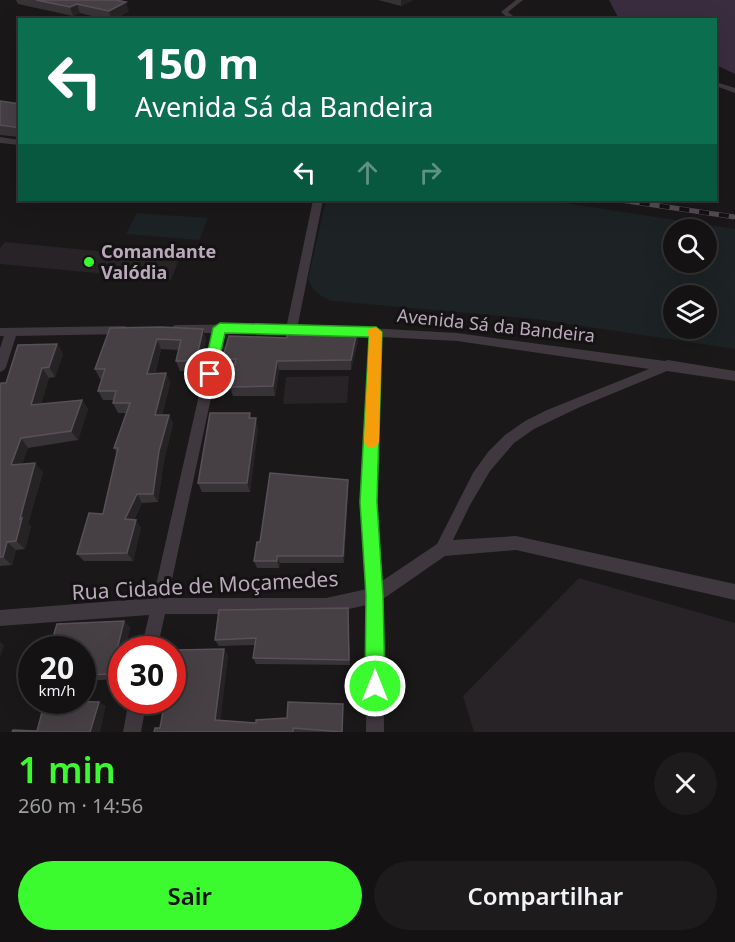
<!DOCTYPE html>
<html lang="pt">
<head>
<meta charset="utf-8">
<style>
  :root { --surface:#141213; --page:#1d1b1c; --text:#f1f3f6; --muted:#9d9ea0; --line:#333233; --accent:#3bfb2e }
  body { margin:0; font-family:"Noto Sans",sans-serif; background:var(--page); color:var(--text); height:100vh; display:flex; flex-direction:column; font-size:22px; white-space:nowrap }
  * { box-sizing:border-box; margin:0 }
  p { font-size:20px; color:var(--muted) }
  .icon { flex:none; width:33px; height:33px; fill:none; stroke:currentColor; stroke-width:2; stroke-linecap:round; stroke-linejoin:round }
  .map { position:relative; height:732px; overflow:hidden }
  .side { display:flex; flex-direction:column; background:var(--surface); flex:1 }
  .side>* { flex:none }
  .hud { position:absolute; left:18px; top:18px; width:699px; height:183px; border-radius:0px; box-shadow:0 6px 24px #0002,0 0 0 2px var(--line); background:#0b6e4f; color:#fff; overflow:hidden }
  .controls { position:absolute; left:663px; top:219px; display:grid; gap:12px }
  .controls a { display:grid; place-items:center; width:54px; height:54px; border-radius:50%; background:var(--surface); box-shadow:0 6px 24px #0002,0 0 0 2px var(--line); font-size:30px }
  .speed { position:absolute; left:18px; top:636px; display:flex; gap:12px; font-size:30px; font-weight:700; text-align:center }
  .speed>* { display:grid; place-content:center; width:78px; height:78px; border-radius:50%; background:var(--surface); box-shadow:0 6px 24px #0002,0 0 0 2px var(--line); line-height:1 }
  .speed small { font-size:15px; font-weight:400 }
  .speed .limit { border:9px solid #d22; background:#fff; color:#111 }
  .pin { position:absolute; display:grid; place-items:center; width:51px; height:51px; color:#fff; margin:-26px; border:3px solid #fff; border-radius:50%; box-shadow:0 2px 6px #0007 }
  .me { position:absolute; width:66px; margin:-33px; rotate:0deg; stroke-linejoin:round; filter:drop-shadow(0 0 4px #0008) }
  .turn { display:flex; align-items:center; gap:21px; height:126px; padding:0 18px; font-size:27px }
  .turn .icon { width:78px; height:78px; stroke-width:2.5 }
  .turn b { display:block; font-size:42px; line-height:51px }
  .lanes { display:flex; align-items:center; height:57px; padding:0 18px; background:#0003; justify-content:center; gap:30px; direction:ltr }
  .lanes .off { opacity:.35 }
  .round { display:grid; place-items:center; flex:none; width:63px; height:63px; border-radius:32px; background:var(--page) }
  .summary { display:flex; align-items:center; justify-content:space-between; height:102px; padding:0 18px }
  h1 { font-size:36px; font-weight:600; line-height:45px; color:var(--accent) }
  .action { display:flex; gap:12px; margin-top:auto; padding:12px 18px }
  .action a { flex:1; height:69px; border-radius:36px; background:var(--accent); color:#111; font-size:24px; font-weight:600; line-height:69px; text-align:center }
  .action a+a { background:var(--page); color:var(--text) }
  .map>svg:first-child { display:block }
  .built { fill:#272326 }
  .green { fill:#1d2225; fill-rule:evenodd }
  .water { fill:#3a2d3f }
  .lines { fill:none; stroke-linecap:round; stroke-linejoin:round }
  .street { fill:#3f383e; fill-rule:evenodd }
  .rail-casing { stroke:#544b54; stroke-width:5 }
  .rail { stroke:#151214; stroke-width:4; stroke-dasharray:10; stroke-linecap:butt }
  .wall { fill:#383337 }
  .shaded-wall { fill:#262325 }
  .building { fill:#464045; stroke:#585057; stroke-width:1.5 }
  .route { fill:#3bfb2e; stroke:#26a31e; stroke-width:1.5 }
  .slow { fill:#f59e0b }
  .poi-dot { fill:#3bfb2e; stroke:#151214; stroke-width:2 }
  .labels { text-anchor:middle; stroke-width:6; stroke-linejoin:round; paint-order:stroke }
  .poi-label { font-size:18px; font-weight:bold; fill:#baa9ba; stroke:#151214; text-anchor:start }
  .street-label { font-size:18px; fill:#baa9ba; stroke:#151214 }
  .near-street-label { font-size:21px; fill:#baa9ba; stroke:#151214 }
</style>
</head>
<body>
<div class="map">
<svg width="735" height="732" viewBox="0 0 735 732">
  <rect width="100%" height="100%" fill="#1a1819"/>
  <g class="built">
    <polygon points="5,242 179,259 171,280 0,264 0,248"/>
    <polygon points="349,376 347,403 283,404 286,377"/>
    <polygon points="579,578 735,623 735,732 474,732 463,696"/>
  </g>
  <g class="green">
    <path d="M326,200h219l190,29v120l-199,-30 -204,-18c-13,-5 -19,-10 -24,-22zM674,230h32v32h-32zM674,296h32v32h-32z"/>
    <polygon points="137,213 208,218 199,240 126,234"/>
  </g>
  <polygon class="water" points="609,0 735,0 735,74 716,65 716,20 619,19"/>
  <g class="lines">
    <g class="street">
      <polygon points="516,0 523,0 508,12 518,20 510,20 501,12"/>
      <polygon points="716,82 735,88 735,93 716,86"/>
      <polygon points="0,137 20,140 20,145 0,143"/>
      <path d="M313,200h10l-25,124 159,9 208,28 3,-1 67,11v10l-68,-10 -87,36 -46,22 -20,14 -24,28 -20,34 -17,35 63,-4 219,48v16l-219,-50 -71,6 -62,43 1,133h-18l1,-127 -41,9h-161l-8,36h-16l8,-35 -149,11v-16l153,-12 60,-265h-38l-6,-4 6,-4 112,-1zM292,332l78,5 -8,166 5,86 -41,9h-158l57,-265zM382,337l75,4 192,28 -102,41 -22,11 -20,14 -17,17 -15,21 -36,71 -55,37 -6,-78z"/>
      <polygon points="125,326 131,330 125,334 16,336 6,367 4,370 0,372 0,348 4,336 0,336 0,328"/>
      <polygon points="129,700 147,700 141,732 123,732"/>
    </g>
    <defs>
      <polyline id="rail" points="620,200 735,217"/>
    </defs>
    <use href="#rail" class="rail-casing"/>
    <use href="#rail" class="rail"/>
  </g>
  <g class="wall">
    <polygon points="16,0 116,0 129,11 113,20 108,20 80,13 73,16 18,4"/>
    <polygon points="378,0 413,0 401,6"/>
    <polygon points="0,101 20,104 20,137 0,135"/>
    <polygon points="110,328 206,339 199,371 180,371 176,361 179,350 161,349 155,374 166,373 170,383 162,415 169,415 173,424 164,460 158,502 142,503 134,520 141,528 133,561 84,561 77,554 103,514 117,453 114,448 126,413 118,413 113,403 113,400 103,400 98,391 102,379 100,379 95,369"/>
    <polygon points="358,341 351,370 279,370 275,396 233,396 230,387 234,369 225,369 222,359"/>
    <polygon points="57,344 63,354 55,377 49,378 41,404 82,400 88,409 78,440 28,448 22,464 43,472 28,524 31,526 25,549 16,550 12,565 0,566 0,386 6,383"/>
    <polygon points="250,413 251,418 258,428 250,492 202,492 198,483"/>
    <polygon points="348,480 348,488 344,563 280,563 279,568 257,568 254,561 260,542"/>
    <polygon points="348,608 350,665 256,664 253,658 255,645 219,646 215,640"/>
    <polygon points="130,627 125,650 122,650 122,665 118,679 82,681 82,650"/>
    <polygon points="228,655 220,720 256,723 343,709 343,732 154,732 160,728"/>
  </g>
  <g class="shaded-wall">
    <polygon points="401,0 413,0 401,6"/>
    <polygon points="126,2 129,11 111,20 109,11"/>
    <polygon points="77,4 80,13 73,16 70,7"/>
    <polygon points="203,329 206,339 199,371 196,361"/>
    <polygon points="357,331 358,341 351,370 351,360"/>
    <polygon points="157,339 161,349 152,384 147,374"/>
    <polygon points="57,344 63,354 55,377 49,367"/>
    <polygon points="277,361 279,370 275,396 273,386"/>
    <polygon points="42,368 49,378 38,415 31,405"/>
    <polygon points="166,373 170,383 159,425 155,415"/>
    <polygon points="82,400 88,409 78,440 71,431"/>
    <polygon points="169,415 173,424 164,460 158,502 153,494 159,451"/>
    <polygon points="256,418 258,428 250,492 247,483"/>
    <polygon points="21,438 28,448 19,473 11,465"/>
    <polygon points="35,463 43,472 28,524 31,526 25,549 16,541 20,519"/>
    <polygon points="348,480 348,488 344,563 343,556"/>
    <polygon points="137,494 142,503 130,527 125,519"/>
    <polygon points="136,520 141,528 133,561 127,553"/>
    <polygon points="7,542 16,550 12,565 3,557"/>
    <polygon points="277,556 280,563 279,568 277,561"/>
    <polygon points="124,621 130,627 125,650 122,650 122,665 118,679 111,674"/>
    <polygon points="0,642 4,645 0,657"/>
    <polygon points="224,649 228,655 220,724 215,720"/>
    <polygon points="99,702 106,706 100,732 90,732"/>
  </g>
  <g class="building">
    <polygon points="36,0 116,0 126,2 109,11 77,4 70,7"/>
    <polygon points="0,101 20,104 20,128 0,125"/>
    <polygon points="161,327 203,329 196,361 176,361 181,340 157,339 147,374 166,373 155,415 169,415 159,451 153,494 137,494 125,519 136,520 127,553 77,554 89,513 103,514 118,448 114,448 130,403 113,403 116,391 98,391 105,369 95,369 110,328"/>
    <polygon points="287,330 357,331 351,360 277,361 273,386 230,387 236,359 222,359 229,336 287,338"/>
    <polygon points="57,344 49,367 42,368 31,405 82,400 71,431 21,438 11,465 35,463 20,519 22,518 16,541 7,542 3,557 0,557 0,386 1,383 6,383 18,345"/>
    <polygon points="210,413 250,413 249,418 256,418 247,483 198,483"/>
    <polygon points="270,473 348,480 343,556 277,556 277,561 254,561 257,542 260,542"/>
    <polygon points="348,608 349,660 253,658 256,638 215,640 219,610"/>
    <polygon points="124,621 111,674 82,675 82,650 49,650 57,624"/>
    <polygon points="224,649 215,720 256,723 256,720 287,718 288,702 343,704 342,732 293,728 293,732 154,732 155,728 160,728 165,700 172,700 172,664 175,650"/>
    <polygon points="45,701 99,702 90,732 12,732 13,730 37,731"/>
  </g>
  <polygon class="route" points="220,323 376,327 382,332 377,502 383,595 385,686 382,693 375,696 368,693 365,686 366,595 360,502 369,337 225,333 216,374 210,380 203,374 213,328"/>
  <polygon class="slow" points="376,327 382,332 379,442 377,446 371,448 366,446 364,442 369,336 367,332 369,329"/>
  <circle class="poi-dot" cx="89" cy="262" r="6"/>
  <g class="labels">
    <g class="poi-label">
      <text x="101" y="258">Comandante<tspan x="101" dy="21">Valódia</tspan></text>
    </g>
    <g class="street-label">
      <text transform="translate(496 326) rotate(6)" y="6">Avenida Sá da Bandeira</text>
    </g>
    <g class="near-street-label">
      <text transform="translate(205 586) rotate(-3)" y="7">Rua Cidade de Moçamedes</text>
    </g>
  </g>
</svg>
<div class="controls">
<a><svg class="icon" aria-label="search" viewBox="0 0 24 24"><circle cx="10" cy="10" r="6"/><path d="M15 15l6 6"/></svg></a>
<a><svg class="icon" aria-label="layers" viewBox="0 0 24 24"><path d="M12 4l9 5-9 5-9-5zM3 14l9 5 9-5"/></svg></a>
</div>
<div class="speed"><div>20<small>km/h</small></div><div class="limit">30</div></div>
<div class="pin" style="left:210px;top:374px;background:#d93025"><svg class="icon" aria-label="arrive" viewBox="0 0 24 24"><path d="M6 21V4h12l-3 4 3 4H6"/></svg></div>
<svg class="me" style="left:375px;top:686px" viewBox="-20 -20 40 40"><circle r="17" fill="#3bfb2e" stroke="#fff" stroke-width="3"/><path d="M0-11L8 9 0 5-8 9z" fill="#fff"/></svg>
<div class="hud">
<div class="turn"><svg class="icon" aria-label="left" viewBox="0 0 24 24"><path d="M17 20v-9H6M10 6l-5 5 5 5"/></svg><div><b>150 m</b>Avenida Sá da Bandeira</div></div>
<div class="lanes"><svg class="icon" aria-label="left" viewBox="0 0 24 24"><path d="M17 20v-9H6M10 6l-5 5 5 5"/></svg><svg class="icon off" aria-label="ahead" viewBox="0 0 24 24"><path d="M12 20V5M6 11l6-6 6 6"/></svg><svg class="icon off" aria-label="right" viewBox="0 0 24 24"><path d="M7 20v-9h11M14 6l5 5-5 5"/></svg></div>
</div>
</div>
<section class="side">
<div class="summary"><div><h1>1 min</h1><p>260 m · 14:56</p></div><a class="round"><svg class="icon" aria-label="close" viewBox="0 0 24 24"><path d="M6 6l12 12M18 6L6 18"/></svg></a></div>
<div class="action"><a>Sair</a><a>Compartilhar</a></div>
</section>
</body>
</html>
